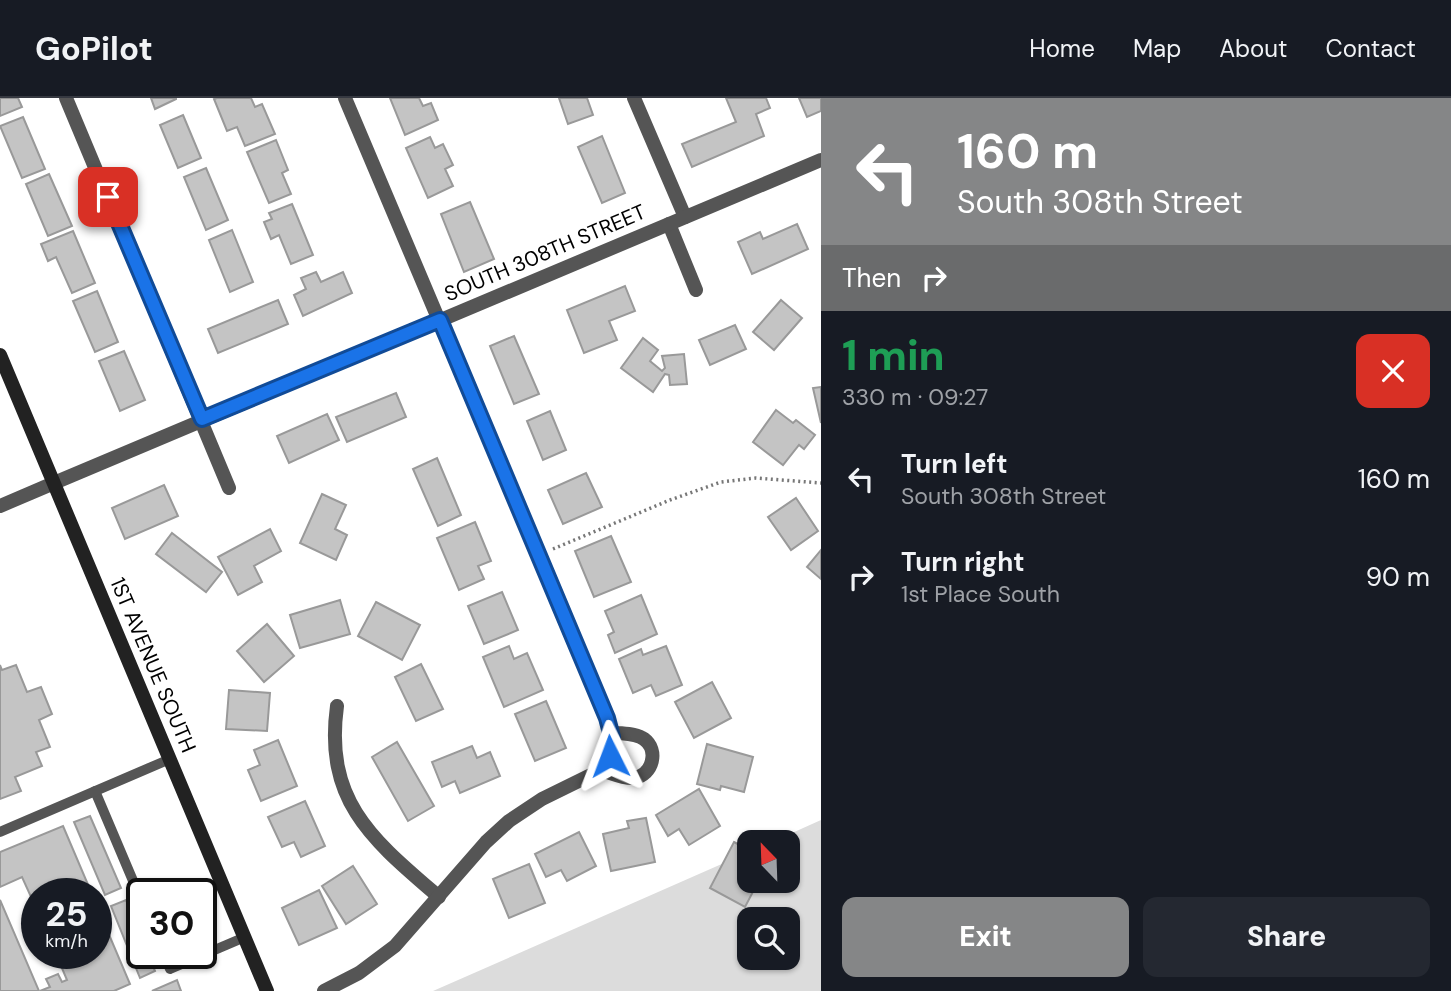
<!DOCTYPE html>
<html lang="en">
<head>
<meta charset="utf-8">
<style>
  :root { --surface:#171b24; --page:#242831; --text:#f1f3f6; --muted:#9ea1a6; --line:#363941; --accent:#858687 }
  body { margin:0; font-family:"DM Sans",sans-serif; background:var(--page); color:var(--text); height:100vh; display:flex; flex-direction:column; font-size:26px; white-space:nowrap }
  * { box-sizing:border-box; margin:0 }
  p { font-size:23px; color:var(--muted) }
  .icon { flex:none; width:38px; height:38px; fill:none; stroke:currentColor; stroke-width:2; stroke-linecap:round; stroke-linejoin:round }
  .map { position:relative; flex:1; overflow:hidden }
  .drawer { display:flex; flex-direction:column; background:var(--surface); width:630px }
  .drawer>* { flex:none }
  .hud { background:#858687; color:#fff; overflow:hidden }
  .needle { width:46px; rotate:337deg }
  .controls { position:absolute; left:737px; top:732px; display:grid; gap:14px }
  .controls a { display:grid; place-items:center; width:63px; height:63px; border-radius:14px; background:var(--surface); box-shadow:0 2px 5px #0004; font-size:35px }
  .speed { position:absolute; left:21px; top:780px; display:flex; gap:14px; font-size:35px; font-weight:700; text-align:center }
  .speed>* { display:grid; place-content:center; width:91px; height:91px; border-radius:50%; background:var(--surface); box-shadow:0 2px 5px #0004; line-height:1 }
  .speed small { font-size:18px; font-weight:400 }
  .speed .limit { border:4px solid #111; border-radius:10px; background:#fff; color:#111 }
  .pin { position:absolute; display:grid; place-items:center; width:60px; height:60px; color:#fff; margin:-30px; border-radius:14px; box-shadow:0 4px 10px #0006 }
  .me { position:absolute; width:77px; margin:-38px; rotate:357deg; stroke-linejoin:round; filter:drop-shadow(0 0 5px #0008) }
  .turn { display:flex; align-items:center; gap:24px; height:147px; padding:0 21px; font-size:32px }
  .turn .icon { width:91px; height:91px; stroke-width:2.5 }
  .turn b { display:block; font-size:49px; line-height:60px }
  .then { display:flex; align-items:center; height:66px; padding:0 21px; background:#0003; gap:14px; font-size:26px }
  .round { display:grid; place-items:center; flex:none; width:74px; height:74px; border-radius:14px; background:var(--page) }
  .head { display:flex; align-items:center; justify-content:space-between; height:119px; padding:0 21px }
  h1 { font-size:42px; font-weight:800; line-height:52px; color:#1e9e55 }
  .action { display:flex; gap:14px; margin-top:auto; padding:14px 21px }
  .action a { flex:1; height:80px; border-radius:14px; background:var(--accent); color:#fff; font-size:28px; font-weight:800; line-height:80px; text-align:center }
  .action a+a { background:var(--page); color:var(--text) }
  ul { padding:0; list-style:none }
  li { display:flex; align-items:center; gap:21px; height:98px; padding:0 21px }
  li div { flex:1 }
  li b { display:block; font-size:26px }
  li em { font-style:normal }
  header { display:flex; align-items:center; gap:42px; box-sizing:border-box; height:98px; padding:0 35px; background:var(--surface); border-bottom:2px solid var(--line) }
  header strong { font-size:33px }
  nav { display:flex; gap:38px; margin-inline-start:auto; font-size:24px }
  main { display:flex; flex:1; min-height:0 }
  .map>svg:first-child { display:block }
  .green { fill:#dcdcdc; fill-rule:evenodd }
  .building { fill:#c4c4c4; stroke:#999; stroke-width:2 }
  .lines { fill:none; stroke-linecap:round; stroke-linejoin:round }
  .path { stroke:#777; stroke-width:3.5; stroke-dasharray:2 3.5; stroke-linecap:butt }
  .service { stroke:#555; stroke-width:10 }
  .minor { stroke:#555; stroke-width:14 }
  .tertiary { stroke:#555; stroke-width:14 }
  .secondary { stroke:#222; stroke-width:14 }
  .route-casing { stroke:#114b97; stroke-width:18 }
  .route { stroke:#1a73e8; stroke-width:12 }
  .labels { text-anchor:middle; stroke-width:7; stroke-linejoin:round; paint-order:stroke }
  .street-label { font-size:21px; fill:#000; stroke:#fff }
</style>
</head>
<body>
<header>
<strong>GoPilot</strong>
<nav><a>Home</a><a>Map</a><a>About</a><a>Contact</a></nav>
</header>
<main>
<div class="map">
<svg width="821" height="893" viewBox="0 0 821 893">
  <rect width="100%" height="100%" fill="#fff"/>
  <path class="green" d="M821,722v171h-388l316,-139v28h39v-38h-16zM749,821h39v38h-39z"/>
  <g class="building">
    <polygon points="0,0 18,0 22,9 0,18"/>
    <polygon points="151,0 176,0 176,1 155,11"/>
    <polygon points="217,0 251,0 255,9 262,6 275,36 245,48 237,29 227,33 214,1"/>
    <polygon points="390,0 419,0 423,8 431,5 438,22 405,37"/>
    <polygon points="559,0 587,0 593,17 568,26"/>
    <polygon points="726,0 766,0 770,10 756,16 764,38 692,69 682,46 736,24"/>
    <polygon points="799,0 821,0 821,13 807,19"/>
    <polygon points="183,17 201,60 178,70 160,27"/>
    <polygon points="23,19 45,71 22,80 0,28"/>
    <polygon points="602,38 625,95 602,105 578,49"/>
    <polygon points="430,39 435,50 443,46 453,67 445,71 453,88 428,100 406,50"/>
    <polygon points="276,42 288,72 282,75 291,96 269,105 247,54"/>
    <polygon points="206,70 228,122 206,132 184,79"/>
    <polygon points="49,76 72,128 48,138 26,86"/>
    <polygon points="470,104 494,161 464,174 441,116"/>
    <polygon points="292,106 313,157 291,166 279,137 271,141 264,124 272,121 269,115"/>
    <polygon points="797,126 808,151 752,176 738,144 760,134 763,141"/>
    <polygon points="232,132 253,184 230,194 209,142"/>
    <polygon points="73,133 95,185 72,195 56,159 48,163 41,146"/>
    <polygon points="316,174 321,184 343,174 352,195 303,218 294,197 306,191 301,180"/>
    <polygon points="625,188 635,213 609,223 617,242 584,255 567,212"/>
    <polygon points="97,193 118,244 95,254 73,203"/>
    <polygon points="278,202 288,226 218,255 208,231"/>
    <polygon points="781,202 802,220 774,252 753,234"/>
    <polygon points="735,227 746,251 710,267 699,242"/>
    <polygon points="514,238 539,296 514,306 490,248"/>
    <polygon points="643,240 658,252 650,263 662,273 665,270 662,258 684,256 687,286 670,287 669,277 665,276 653,294 621,270"/>
    <polygon points="124,253 145,302 120,313 99,263"/>
    <polygon points="821,289 821,325 813,290"/>
    <polygon points="396,295 406,319 347,344 336,319"/>
    <polygon points="776,312 793,325 796,322 815,337 804,351 799,347 783,367 753,344"/>
    <polygon points="550,313 566,352 543,362 527,323"/>
    <polygon points="327,316 339,342 289,365 277,338"/>
    <polygon points="437,360 461,417 438,428 413,371"/>
    <polygon points="586,375 602,409 563,426 548,392"/>
    <polygon points="164,387 178,418 125,441 112,410"/>
    <polygon points="322,396 346,407 335,431 347,437 336,462 300,445"/>
    <polygon points="796,400 818,433 791,452 768,419"/>
    <polygon points="475,424 491,463 478,468 484,481 459,492 437,440"/>
    <polygon points="270,431 281,453 254,468 262,484 238,497 218,459"/>
    <polygon points="172,435 222,474 206,494 156,456"/>
    <polygon points="611,438 631,484 594,499 575,453"/>
    <polygon points="821,452 821,481 807,469"/>
    <polygon points="502,494 518,532 484,546 468,508"/>
    <polygon points="641,497 657,536 615,555 608,537 614,534 605,513"/>
    <polygon points="340,502 350,536 300,550 290,517"/>
    <polygon points="376,504 420,527 402,562 358,538"/>
    <polygon points="267,526 294,558 264,584 237,553"/>
    <polygon points="509,548 514,561 527,555 543,592 504,609 483,559"/>
    <polygon points="666,548 682,587 656,598 651,587 633,595 619,561 641,551 643,557"/>
    <polygon points="421,566 443,611 416,623 395,579"/>
    <polygon points="0,567 2,572 16,567 27,594 41,589 52,616 39,622 50,649 36,654 42,668 15,679 21,693 0,701"/>
    <polygon points="712,584 731,620 694,640 675,604"/>
    <polygon points="229,592 270,595 267,633 226,631"/>
    <polygon points="546,603 566,650 535,663 515,616"/>
    <polygon points="278,642 297,688 261,703 248,672 260,667 254,652"/>
    <polygon points="397,644 434,708 408,723 372,659"/>
    <polygon points="707,646 753,659 744,694 721,688 720,692 697,686"/>
    <polygon points="472,648 477,660 490,654 500,678 460,695 455,683 442,689 432,664"/>
    <polygon points="699,691 720,728 689,747 679,731 668,738 656,717"/>
    <polygon points="305,703 325,748 301,759 294,744 282,749 268,719"/>
    <polygon points="90,718 121,790 105,797 74,724"/>
    <polygon points="646,720 655,764 611,773 603,736 629,730 627,723"/>
    <polygon points="63,728 92,796 37,796 37,812 22,779 0,789 0,754"/>
    <polygon points="579,734 596,768 567,783 561,772 546,779 535,756"/>
    <polygon points="734,744 749,752 749,781 757,786 745,809 710,790"/>
    <polygon points="529,766 545,805 509,820 493,781"/>
    <polygon points="353,768 377,806 346,826 322,788"/>
    <polygon points="319,792 337,830 299,847 282,810"/>
    <polygon points="0,802 39,893 0,893"/>
    <polygon points="126,802 142,840 142,856 148,856 155,873 140,880 111,808"/>
    <polygon points="96,806 130,886 114,893 40,893 50,889 46,881 58,876 62,884 67,882 56,856 96,856"/>
    <polygon points="177,882 181,893 152,893"/>
  </g>
  <g class="lines">
    <polyline class="path" points="553,451 670,402 721,384 756,380 821,385"/>
    <g class="service">
      <polyline points="95,693 142,804"/>
      <polyline points="0,734 170,661"/>
      <polyline points="164,856 170,871 245,839"/>
    </g>
    <g class="minor">
      <polyline points="66,0 229,390"/>
      <polyline points="634,0 685,119"/>
      <polyline points="669,126 696,192"/>
      <polyline points="54,385 821,62"/>
      <path d="M337,608c-13,96 36,134 102,191"/>
      <path d="M601,672c10,3 23,9 33,8 19,-3 25,-28 10,-39 -8,-6 -23,-5 -33,-7"/>
      <polyline points="324,893 359,875 395,848 486,744 509,723 542,701 601,672 611,652 611,634 607,620 345,0"/>
    </g>
    <polyline class="tertiary" points="0,408 54,385"/>
    <polyline class="secondary" points="0,257 267,893"/>
  </g>
  <g class="lines">
    <defs>
      <polyline id="route" points="108,99 202,321 440,222 607,620 612,639 610,658"/>
    </defs>
    <use href="#route" class="route-casing"/>
    <use href="#route" class="route"/>
  </g>
  <g class="labels">
    <g class="street-label">
      <text transform="translate(545 155) rotate(-23)" y="7">SOUTH 308TH STREET</text>
      <text transform="translate(153 567) rotate(67)" y="7">1ST AVENUE SOUTH</text>
    </g>
  </g>
</svg>
<div class="controls">
<a><svg class="needle" viewBox="-14 -14 28 28"><path d="M0-13l5 13h-10z" fill="#e53935"/><path d="M0 13l5-13h-10z" fill="#9ea1a6"/></svg></a>
<a><svg class="icon" aria-label="search" viewBox="0 0 24 24"><circle cx="10" cy="10" r="6"/><path d="M15 15l6 6"/></svg></a>
</div>
<div class="speed"><div>25<small>km/h</small></div><div class="limit">30</div></div>
<div class="pin" style="left:108px;top:99px;background:#d93025"><svg class="icon" aria-label="arrive" viewBox="0 0 24 24"><path d="M6 21V4h12l-3 4 3 4H6"/></svg></div>
<svg class="me" style="left:610px;top:658px" viewBox="-20 -20 40 40"><path d="M0-17L14 15 0 8-14 15z" fill="#1a73e8" stroke="#fff" stroke-width="4"/></svg>
</div>
<section class="drawer">
<div class="hud">
<div class="turn"><svg class="icon" aria-label="left" viewBox="0 0 24 24"><path d="M17 20v-9H6M10 6l-5 5 5 5"/></svg><div><b>160 m</b>South 308th Street</div></div>
<div class="then">Then<svg class="icon" aria-label="right" viewBox="0 0 24 24"><path d="M7 20v-9h11M14 6l5 5-5 5"/></svg></div>
</div>
<div class="head"><div><h1>1 min</h1><p>330 m · 09:27</p></div><a class="round" style="background:#d93025;color:#fff"><svg class="icon" aria-label="close" viewBox="0 0 24 24"><path d="M6 6l12 12M18 6L6 18"/></svg></a></div>
<ul>
<li><svg class="icon" aria-label="left" viewBox="0 0 24 24"><path d="M17 20v-9H6M10 6l-5 5 5 5"/></svg><div><b>Turn left</b><p>South 308th Street</p></div><em>160 m</em></li>
<li><svg class="icon" aria-label="right" viewBox="0 0 24 24"><path d="M7 20v-9h11M14 6l5 5-5 5"/></svg><div><b>Turn right</b><p>1st Place South</p></div><em>90 m</em></li>
</ul>
<div class="action"><a>Exit</a><a>Share</a></div>
</section>
</main>
</body>
</html>
